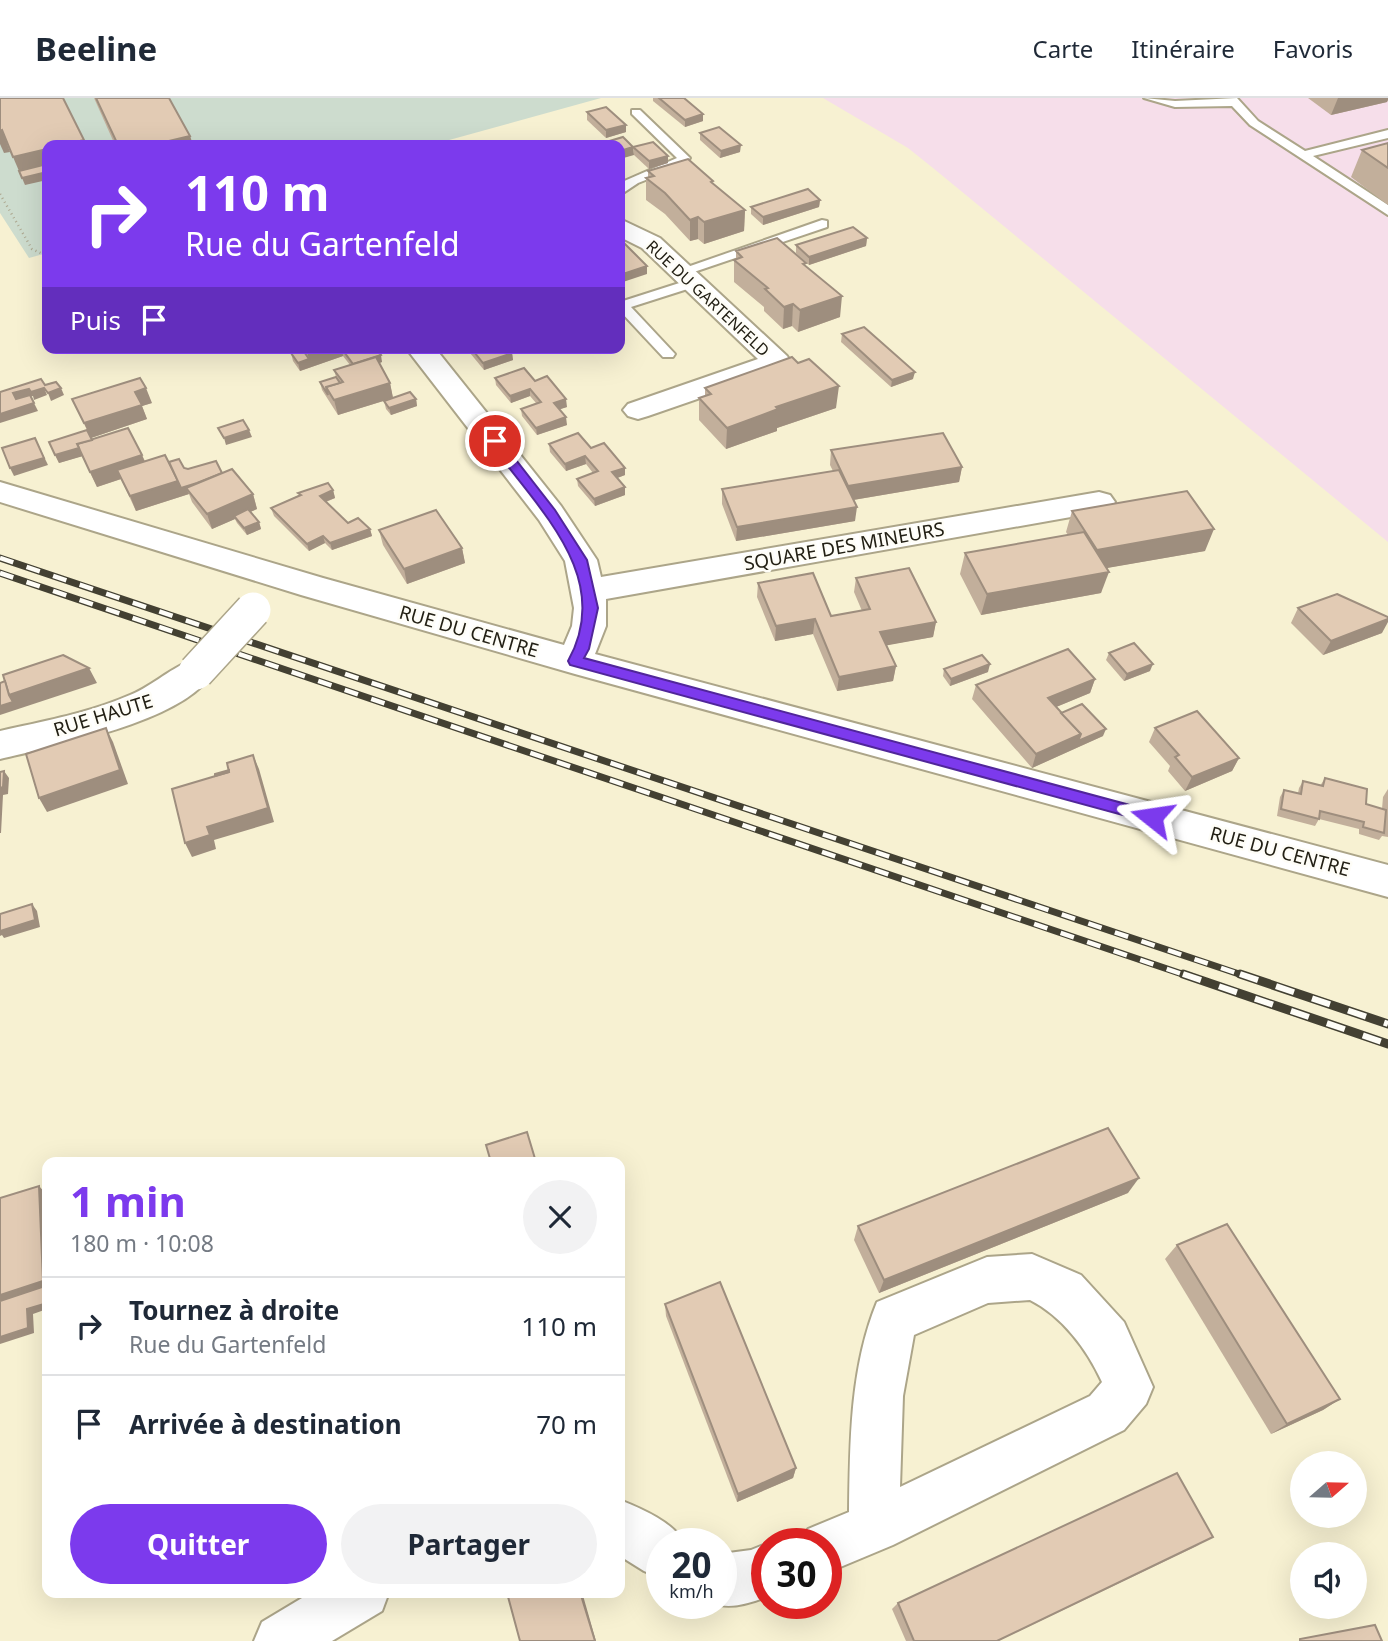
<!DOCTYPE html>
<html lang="fr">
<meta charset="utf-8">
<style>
body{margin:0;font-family:"Noto Sans",sans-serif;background:#f2f2f3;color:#1f2937;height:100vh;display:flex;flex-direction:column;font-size:26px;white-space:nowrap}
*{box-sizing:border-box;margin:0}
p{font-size:23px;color:#747a83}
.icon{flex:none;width:38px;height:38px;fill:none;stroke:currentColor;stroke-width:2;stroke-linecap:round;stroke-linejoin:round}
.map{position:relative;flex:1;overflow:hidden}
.side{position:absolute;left:42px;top:1059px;width:583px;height:441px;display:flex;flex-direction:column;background:#fff;border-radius:14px;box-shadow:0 7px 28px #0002}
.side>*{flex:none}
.guide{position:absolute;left:42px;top:42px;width:583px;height:214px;border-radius:14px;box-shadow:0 7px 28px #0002;background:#7c3aed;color:#fff;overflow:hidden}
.needle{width:46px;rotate:70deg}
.buttons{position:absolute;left:1290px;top:1353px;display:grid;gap:14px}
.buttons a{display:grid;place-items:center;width:77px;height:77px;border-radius:50%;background:#fff;box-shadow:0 7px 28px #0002;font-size:35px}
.speed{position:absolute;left:646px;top:1430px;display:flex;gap:14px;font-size:35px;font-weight:700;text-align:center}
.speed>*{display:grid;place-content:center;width:91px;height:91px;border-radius:50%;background:#fff;box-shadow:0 7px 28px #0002;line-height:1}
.speed small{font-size:18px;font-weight:400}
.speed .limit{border:10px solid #d22;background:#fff;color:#111}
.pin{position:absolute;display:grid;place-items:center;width:60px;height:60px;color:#fff;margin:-30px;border:4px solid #fff;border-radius:50%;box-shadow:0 2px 7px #0007}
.me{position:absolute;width:77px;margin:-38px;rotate:285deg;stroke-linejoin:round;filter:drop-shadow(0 0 5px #0008)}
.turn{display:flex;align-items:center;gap:24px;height:147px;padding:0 28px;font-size:32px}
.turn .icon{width:91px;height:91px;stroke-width:2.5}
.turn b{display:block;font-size:49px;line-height:60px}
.then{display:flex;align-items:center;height:66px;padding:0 28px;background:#0003;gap:14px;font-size:26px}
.round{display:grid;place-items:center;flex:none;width:74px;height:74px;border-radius:37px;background:#f2f2f3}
.overview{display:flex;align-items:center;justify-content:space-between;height:119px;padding:0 28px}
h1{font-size:42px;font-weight:700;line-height:52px;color:#7c3aed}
.button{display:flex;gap:14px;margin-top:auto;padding:14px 28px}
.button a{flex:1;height:80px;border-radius:42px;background:#7c3aed;color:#fff;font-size:28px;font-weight:700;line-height:80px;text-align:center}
.button a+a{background:#f2f2f3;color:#1f2937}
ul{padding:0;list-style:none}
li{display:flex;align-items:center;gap:21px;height:98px;padding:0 28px;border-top:2px solid #e0e1e3}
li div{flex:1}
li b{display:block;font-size:26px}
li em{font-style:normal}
header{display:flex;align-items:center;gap:42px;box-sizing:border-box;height:98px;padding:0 35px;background:#fff;border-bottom:2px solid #e0e1e3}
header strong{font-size:33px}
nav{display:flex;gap:38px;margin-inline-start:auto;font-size:24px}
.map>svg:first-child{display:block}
.industrial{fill:#f6deea}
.green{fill:#cddcce}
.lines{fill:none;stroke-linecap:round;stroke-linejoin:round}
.lane-casing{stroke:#aca589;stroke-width:4}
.street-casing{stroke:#aca589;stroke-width:4}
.path{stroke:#aea991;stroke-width:2.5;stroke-dasharray:1 3.5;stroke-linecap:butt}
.lane{fill:#fff;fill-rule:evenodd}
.street{fill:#fff;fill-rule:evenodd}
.rail-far1-casing{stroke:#434032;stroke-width:7}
.rail-casing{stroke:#434032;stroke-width:9}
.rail-far1{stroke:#fefdf7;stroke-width:4.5;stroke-dasharray:14;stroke-linecap:butt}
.rail{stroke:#fefdf7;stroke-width:6;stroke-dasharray:19;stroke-linecap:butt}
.street-bridge-casing{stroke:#aca589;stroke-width:38;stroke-linecap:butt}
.street-bridge{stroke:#fff;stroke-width:35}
.wall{fill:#c2af9b}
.shaded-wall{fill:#9e8e7e}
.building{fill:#e2cbb4;stroke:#9e8e7e;stroke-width:2}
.route{fill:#7c3aed;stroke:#51269a;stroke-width:2}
.labels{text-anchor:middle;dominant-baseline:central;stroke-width:5;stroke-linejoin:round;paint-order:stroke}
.far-street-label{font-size:16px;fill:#232015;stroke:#fefdf7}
.street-label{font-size:19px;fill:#232015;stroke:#fefdf7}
</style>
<header>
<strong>Beeline</strong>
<nav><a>Carte</a><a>Itinéraire</a><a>Favoris</a></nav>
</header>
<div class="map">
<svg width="1388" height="1543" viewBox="0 0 1388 1543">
<rect width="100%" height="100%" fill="#f7f1d2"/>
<!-- industrial -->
<polygon class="industrial" points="823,0 1388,0 1388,444 933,70 908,50"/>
<!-- green -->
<polygon class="green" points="3,0 601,0 431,47 47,47 47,155 29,160 0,115 0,1"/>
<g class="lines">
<defs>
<g id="lane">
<polygon points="1144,0 1175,3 1237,0 1258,23 1305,53 1388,32 1388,40 1313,58 1388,107 1388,117 1250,27 1232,8 1175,9"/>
<polygon points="632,12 640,12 690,60 681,68 638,85 620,97 622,84 677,60 632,16"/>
<polygon points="822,122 827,123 827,129 688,176 678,176 676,173"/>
<polygon points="695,180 702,184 700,187 631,209 675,256 673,259 663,259 620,213 620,204"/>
</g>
<g id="street">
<polygon points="620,121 660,140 787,258 791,264 787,270 648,318 638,321 628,318 623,312 628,306 758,261 642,150 620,139"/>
<polygon points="406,250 435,250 561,408 597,462 601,479 1099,394 1110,397 1115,404 1110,411 1099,414 606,501 606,528 595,556 1388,767 1388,799 575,576 301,497 0,404 0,384 323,480 564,547 572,528 574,510 565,463 539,422"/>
<path d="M196,561l12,4 5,9c-28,50 -159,74 -213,87v-28c44,-10 89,-18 130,-36 23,-9 42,-29 66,-36z"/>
<path d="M1032,1156l49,21 43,47 29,65 -7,17 -22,26 -231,115 -67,28v-29h-25l7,-15 41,-17c1,-71 1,-144 28,-210l110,-45zM1030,1202c32,16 57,49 72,82l-12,14 -190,91 3,-91 11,-61 74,-32z"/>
<path d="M620,1402c20,8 56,23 64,44h-22v35l-18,-8 -24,-15z"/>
<path d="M766,1446v53c-15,6 -37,13 -53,6h8v-49l30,-4z"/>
<polygon points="312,1494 389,1494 382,1513 332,1543 254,1543 262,1524"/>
</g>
</defs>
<!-- lane casing -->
<use href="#lane" class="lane-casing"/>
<!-- street casing -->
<use href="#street" class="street-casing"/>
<!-- path -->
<polyline class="path" points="0,96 32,151 47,158"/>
<!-- lane -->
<use href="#lane" class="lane"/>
<!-- street -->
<use href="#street" class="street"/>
<defs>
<g id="rail-far1">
<polyline points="0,460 1245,878"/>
<polyline points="0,475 1188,878"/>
</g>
<g id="rail">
<polyline points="1183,876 1388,946"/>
<polyline points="1240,876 1388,926"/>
</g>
</defs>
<!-- rail-far1 casing -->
<use href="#rail-far1" class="rail-far1-casing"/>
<!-- rail casing -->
<use href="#rail" class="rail-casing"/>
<!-- rail-far1 -->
<use href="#rail-far1" class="rail-far1"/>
<!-- rail -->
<use href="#rail" class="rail"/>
<defs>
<polyline id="street-bridge" points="196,574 253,512"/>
</defs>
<!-- street-bridge casing -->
<use href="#street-bridge" class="street-bridge-casing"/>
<!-- street-bridge -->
<use href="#street-bridge" class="street-bridge"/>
</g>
<!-- wall -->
<g class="wall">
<polygon points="94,0 169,0 190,38 193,47 115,47"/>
<polygon points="653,0 684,0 703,23 685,29 653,3"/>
<polygon points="1308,0 1388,0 1387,4 1331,17"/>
<polygon points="587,14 626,27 626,34 606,40 587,22"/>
<polygon points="700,35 740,54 720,60 700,42"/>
<polygon points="1388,45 1388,107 1351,79 1362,52"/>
<polygon points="633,49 668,58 668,65 649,71 634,57"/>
<polygon points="648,73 713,86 745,112 744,133 704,146 698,141 690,143 665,116 646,102 646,80 648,80"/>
<polygon points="820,102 819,109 763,127 751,116 751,109"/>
<polygon points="867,140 866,148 809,167 796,155 796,147"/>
<polygon points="736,153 806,168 840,219 798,234 792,228 783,231 764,213 764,209 734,184 734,162 736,161"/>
<polygon points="842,236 913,281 891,289 841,244"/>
<polygon points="298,250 376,250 382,264 379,265 390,285 393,300 338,317 322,292 320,284 336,279 334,272 350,267 343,258 300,273 293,263 291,255 299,252"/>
<polygon points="469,250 512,255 513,262 484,272 470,255"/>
<polygon points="495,280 535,283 567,309 559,311 567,327 537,337 522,318 521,311 536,305 530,298 511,305 496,287"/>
<polygon points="705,290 836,310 777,330 777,333 726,351 699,322 699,300 705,298"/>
<polygon points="72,301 152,305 142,308 147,321 91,340 92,342 142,357 145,363 169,364 188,371 222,375 253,396 257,411 250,414 259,424 261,431 247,437 237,425 235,421 212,431 192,404 189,396 136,413 121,381 97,389 82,358 59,365 49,344 87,332"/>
<polygon points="416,301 417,308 391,317 386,311 384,303"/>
<polygon points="549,346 591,350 625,370 625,377 617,380 625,389 625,397 595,408 578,388 577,381 593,375 586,366 566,373 550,354"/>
<polygon points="831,352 962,369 959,384 853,402 855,423 736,443 722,406 722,391 833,373 830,367"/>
<polygon points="333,392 335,400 326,404 348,425 370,431 372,438 332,452 325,445 309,453 274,418 271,410 299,397 298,395"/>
<polygon points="1072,413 1205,453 1106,470 1101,495 981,517 960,476 965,455 1068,437 1066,434"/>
<polygon points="379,432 462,450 465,465 407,486 383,447"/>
<polygon points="856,480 936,524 933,539 886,547 896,568 893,583 837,593 813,536 775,543 757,499 758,485 831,518 862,513 854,494"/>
<polygon points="1298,510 1382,535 1323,557 1291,525"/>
<polygon points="1109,555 1150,573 1124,583 1106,562"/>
<polygon points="944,571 988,574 950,588 943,578"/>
<polygon points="1095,581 1090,595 1056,609 1061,615 1103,638 1032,670 972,601 976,587"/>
<polygon points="1155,630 1239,660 1232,673 1185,693 1168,673 1170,668 1149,644"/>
<polygon points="1325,680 1366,706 1382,711 1383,699 1388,691 1388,739 1382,738 1379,742 1359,736 1359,731 1319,721 1315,728 1277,718 1280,699 1284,692 1298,695 1299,690 1303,683 1320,688"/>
<polygon points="1128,1095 879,1195 854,1142 858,1128"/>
<polygon points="1177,1147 1340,1301 1323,1312 1271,1336 1165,1161"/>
<polygon points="665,1206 796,1370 793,1380 737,1404 666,1218"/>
<polygon points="1199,1447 998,1543 906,1543 892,1511 898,1505"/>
</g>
<!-- shaded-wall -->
<g class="shaded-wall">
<polygon points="1338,0 1388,0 1388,2 1387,4 1331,17"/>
<polygon points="703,16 703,23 685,29 685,22"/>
<polygon points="626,27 626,34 606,40 606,32"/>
<polygon points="2,32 10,54 4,55 0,46 0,33"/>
<polygon points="190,38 193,47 152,47"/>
<polygon points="84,42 86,47 63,47"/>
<polygon points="741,47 740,54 720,60 721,53"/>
<polygon points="633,49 634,57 620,61 620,53"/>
<polygon points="47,51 47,74 22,80 13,59"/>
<polygon points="668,58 668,65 649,71 649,63"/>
<polygon points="47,74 47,82 25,87 22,80"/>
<polygon points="820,102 819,109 763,127 763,119"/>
<polygon points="745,112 744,133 704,146 704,124"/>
<polygon points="698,119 698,141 690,143 690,122"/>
<polygon points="867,140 866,148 809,167 809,159"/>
<polygon points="647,168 647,176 620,185 620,177"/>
<polygon points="842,198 840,219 798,234 800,212"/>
<polygon points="793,206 792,228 783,231 784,209"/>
<polygon points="251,250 266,250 253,255"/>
<polygon points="318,250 359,250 342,251 343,258 300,273 298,265 309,261 307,254"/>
<polygon points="512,255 513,262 484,272 483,265"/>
<polygon points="381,257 382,264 355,274 353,266"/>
<polygon points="915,274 913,281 891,289 892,282"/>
<polygon points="390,285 393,300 338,317 334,302"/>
<polygon points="839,288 836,310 777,330 777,333 726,351 727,330 776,309"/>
<polygon points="44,290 47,297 34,302 33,298 17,303 13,295 29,291"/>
<polygon points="61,290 64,297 51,303 48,295"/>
<polygon points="146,290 152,305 142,308 147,321 91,340 84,325 135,294"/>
<polygon points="530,291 530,298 511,305 510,298"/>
<polygon points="416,301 417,308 391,317 389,310"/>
<polygon points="566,301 567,309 555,313 554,305"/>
<polygon points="34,305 38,313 0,325 0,316"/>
<polygon points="566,319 567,327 537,337 536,330"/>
<polygon points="249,332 252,339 226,347 224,340"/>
<polygon points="35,340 48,367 14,378 10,370"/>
<polygon points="94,346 97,354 59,365 55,357"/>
<polygon points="142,357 148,372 97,389 90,374"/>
<polygon points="585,358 586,366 566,373 565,366"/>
<polygon points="962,369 959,384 847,403 848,388"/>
<polygon points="625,370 625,377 612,382 612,374"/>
<polygon points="223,377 186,390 189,396 136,413 130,398 178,383"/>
<polygon points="625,389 625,397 595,408 594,401"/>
<polygon points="333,392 335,400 322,405 320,398"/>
<polygon points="253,396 257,411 236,420 234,418 235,421 212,431 207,416"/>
<polygon points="857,409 855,423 736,443 737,429"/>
<polygon points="259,424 261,431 247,437 244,430"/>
<polygon points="370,431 372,438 332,452 330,445"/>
<polygon points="1214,431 1205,453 1090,473 1097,452"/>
<polygon points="323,438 325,445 309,453 307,446"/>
<polygon points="462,450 465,465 407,486 404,471"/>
<polygon points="1109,474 1101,495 981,517 987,496"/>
<polygon points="815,521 813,536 775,543 776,528"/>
<polygon points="1388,521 1388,524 1382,535 1323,557 1331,543"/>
<polygon points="936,524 933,539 878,549 880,534"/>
<polygon points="990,566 988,574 950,588 951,581"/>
<polygon points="1153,566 1150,573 1124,583 1127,576"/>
<polygon points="896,568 893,583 837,593 839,579"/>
<polygon points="89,570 97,585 0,617 0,608 9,597"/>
<polygon points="1095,581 1090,595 1044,614 1048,600"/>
<polygon points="106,630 113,644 128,686 47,714 39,700"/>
<polygon points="1106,631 1103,638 1032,670 1036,656 1081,636"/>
<polygon points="253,657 259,671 274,724 214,742 216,751 192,759 185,745 207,729"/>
<polygon points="1239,660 1232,673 1185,693 1192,679"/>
<polygon points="4,673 9,680 8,696 3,697 1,735 0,735 0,690"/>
<polygon points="32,806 37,813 40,829 4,840 2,837 0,838 0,832"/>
<polygon points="1139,1080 1128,1095 879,1195 884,1182"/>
<polygon points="39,1088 47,1097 47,1211 33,1216 34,1235 0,1246 0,1239 27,1211 0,1209 0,1197"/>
<polygon points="1340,1301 1323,1312 1271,1336 1287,1326"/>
<polygon points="796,1370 793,1380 737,1404 738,1396"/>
<polygon points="580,1494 582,1494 596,1543 595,1543"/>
</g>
<!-- building -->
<g class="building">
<polygon points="0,0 63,0 84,42 63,47 47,47 47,51 13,59 2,32 0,33"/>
<polygon points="96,0 169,0 190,38 152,47 118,47"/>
<polygon points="659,0 684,0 703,16 685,22"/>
<polygon points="606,9 626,27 606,32 587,14"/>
<polygon points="719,29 741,47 721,53 700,35"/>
<polygon points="623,39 633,49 620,53 620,47 596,47"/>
<polygon points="653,44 668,58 649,63 633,49"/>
<polygon points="1388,45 1388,70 1362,52"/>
<polygon points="688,61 713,83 711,84 745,112 704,124 698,119 690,122 665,95 646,80 654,78 648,73"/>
<polygon points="47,66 47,74 22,80 19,73"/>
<polygon points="808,91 820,102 763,119 751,109"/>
<polygon points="853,129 867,140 809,159 796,147"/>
<polygon points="777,140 806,165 803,166 842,198 800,212 793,206 784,209 765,191 768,190 734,162 742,159 736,153"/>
<polygon points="625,146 647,168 620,177 620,148"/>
<polygon points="864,229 915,274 892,282 842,236"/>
<polygon points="304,250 318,250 307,254"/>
<polygon points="344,250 376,250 381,257 353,266 342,251"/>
<polygon points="471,250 508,250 512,255 483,265"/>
<polygon points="302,251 309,261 298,265 291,255"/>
<polygon points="376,259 390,285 334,302 326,289 343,284 334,272"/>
<polygon points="792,259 798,265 809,261 839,288 776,309 778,311 727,330 699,300 711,296 705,290"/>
<polygon points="524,270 535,283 547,278 566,301 554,305 566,319 536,330 521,311 541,304 530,291 510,298 495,280"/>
<polygon points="336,279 340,285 326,289 328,297 320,284"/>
<polygon points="140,280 146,290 135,294 142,307 84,325 72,301"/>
<polygon points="41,281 45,287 56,284 61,290 48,295 44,290 31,294 29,291 13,295 16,301 30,297 34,305 0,316 0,294"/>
<polygon points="410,294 416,301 389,310 384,303"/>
<polygon points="243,322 249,332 224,340 218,330"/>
<polygon points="128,330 142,357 90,374 77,346"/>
<polygon points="87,332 92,342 77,346 79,350 55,357 49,344"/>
<polygon points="578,335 591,350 604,345 625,370 612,374 625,389 594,401 577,381 598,373 585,358 565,366 549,346"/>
<polygon points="943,335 962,369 848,388 831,352"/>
<polygon points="35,340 44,360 10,370 2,350"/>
<polygon points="165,357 178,383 130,398 117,372"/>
<polygon points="179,361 184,370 188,371 216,363 222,375 197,385 181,390 169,364"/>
<polygon points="232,371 253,396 207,416 186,390"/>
<polygon points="839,372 857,409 737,429 722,391"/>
<polygon points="328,385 333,392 320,398 348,425 358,420 370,431 330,445 323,438 307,446 271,410 301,397 298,395"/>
<polygon points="1187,393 1214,431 1097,452 1072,413"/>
<polygon points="248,411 259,424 244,430 234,418"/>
<polygon points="436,412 462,450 404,471 379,432"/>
<polygon points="1084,434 1109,474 987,496 965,455"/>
<polygon points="909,470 936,524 880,534 896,568 839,579 815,521 776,528 758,485 813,475 831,518 870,511 856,480"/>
<polygon points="1337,496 1388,519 1388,521 1331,543 1298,510"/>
<polygon points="1134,545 1153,566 1127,576 1109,555"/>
<polygon points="1068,551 1095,581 1048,600 1081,636 1036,656 976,587"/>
<polygon points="63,557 89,570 9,597 3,577"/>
<polygon points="982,557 990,566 951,581 944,571"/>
<polygon points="5,583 9,597 13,604 0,608 0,585"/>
<polygon points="1082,606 1106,631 1078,643 1081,636 1061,615"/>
<polygon points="1197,613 1239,660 1192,679 1175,659 1179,657 1155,630"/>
<polygon points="106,630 120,672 39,700 26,656"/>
<polygon points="253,657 268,710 207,729 210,737 185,745 172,691 229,674 227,665"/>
<polygon points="229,672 229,674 215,678 215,676"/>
<polygon points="4,673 3,689 0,690 0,674"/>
<polygon points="1325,680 1367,691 1366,706 1386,712 1384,735 1363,729 1364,724 1320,713 1319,721 1281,711 1284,692 1301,696 1303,683 1323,688"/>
<polygon points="32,806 35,822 0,833 0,816"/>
<polygon points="1108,1030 1139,1080 884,1182 858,1128"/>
<polygon points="527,1034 536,1064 491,1064 486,1047"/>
<polygon points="39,1088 43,1183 0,1197 0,1100"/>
<polygon points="1227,1126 1340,1301 1287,1326 1177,1147"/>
<polygon points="720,1184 796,1370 738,1396 665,1206"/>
<polygon points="45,1188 44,1206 27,1211 28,1230 0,1239 0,1203"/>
<polygon points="1177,1375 1213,1439 997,1543 914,1543 898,1505"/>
<polygon points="580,1494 595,1543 520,1543 507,1495"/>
<polygon points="1375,1527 1382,1543 1300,1543 1300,1541"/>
</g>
<!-- route -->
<path class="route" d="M495,339l4,1 56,72 32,50 11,48 -9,41 -5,9 568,153 8,6 -2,4 -6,2 -582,-158 -2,-4c48,-86 -34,-155 -79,-220z"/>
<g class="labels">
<!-- far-street labels -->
<g class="far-street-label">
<text transform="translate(708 200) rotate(43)">RUE DU GARTENFELD</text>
</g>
<!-- street labels -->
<g class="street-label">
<text transform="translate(844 448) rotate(-10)">SQUARE DES MINEURS</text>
<text transform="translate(469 533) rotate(16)">RUE DU CENTRE</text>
<text transform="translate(103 617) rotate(-17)">RUE HAUTE</text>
<text transform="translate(1280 753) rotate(15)">RUE DU CENTRE</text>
</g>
</g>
</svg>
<div class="buttons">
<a><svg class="needle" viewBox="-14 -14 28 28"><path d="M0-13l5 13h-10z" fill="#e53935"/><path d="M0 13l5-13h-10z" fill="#747a83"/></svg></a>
<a><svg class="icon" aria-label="sound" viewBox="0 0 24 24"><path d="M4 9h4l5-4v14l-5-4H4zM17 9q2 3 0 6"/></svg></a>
</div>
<div class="speed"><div>20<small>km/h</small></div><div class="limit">30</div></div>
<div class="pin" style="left:495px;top:343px;background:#d93025"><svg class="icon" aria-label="arrive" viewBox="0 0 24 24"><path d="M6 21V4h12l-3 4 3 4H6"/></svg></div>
<svg class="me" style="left:1152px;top:719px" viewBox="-20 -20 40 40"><path d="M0-17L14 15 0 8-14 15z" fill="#7c3aed" stroke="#fff" stroke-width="4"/></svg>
<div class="guide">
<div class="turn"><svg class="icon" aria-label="right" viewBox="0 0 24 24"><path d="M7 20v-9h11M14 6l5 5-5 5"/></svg><div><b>110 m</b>Rue du Gartenfeld</div></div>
<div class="then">Puis<svg class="icon" aria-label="arrive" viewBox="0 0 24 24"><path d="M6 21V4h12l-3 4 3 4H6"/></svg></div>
</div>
<section class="side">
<div class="overview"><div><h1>1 min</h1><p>180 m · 10:08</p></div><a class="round"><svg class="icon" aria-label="close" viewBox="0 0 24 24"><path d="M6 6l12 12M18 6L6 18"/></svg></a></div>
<ul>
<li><svg class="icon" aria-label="right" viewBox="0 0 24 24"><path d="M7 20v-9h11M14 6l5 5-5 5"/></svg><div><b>Tournez à droite</b><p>Rue du Gartenfeld</p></div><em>110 m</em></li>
<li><svg class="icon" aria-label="arrive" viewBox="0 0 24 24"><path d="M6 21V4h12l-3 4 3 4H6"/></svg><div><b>Arrivée à destination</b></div><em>70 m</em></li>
</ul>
<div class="button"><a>Quitter</a><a>Partager</a></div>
</section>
</div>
